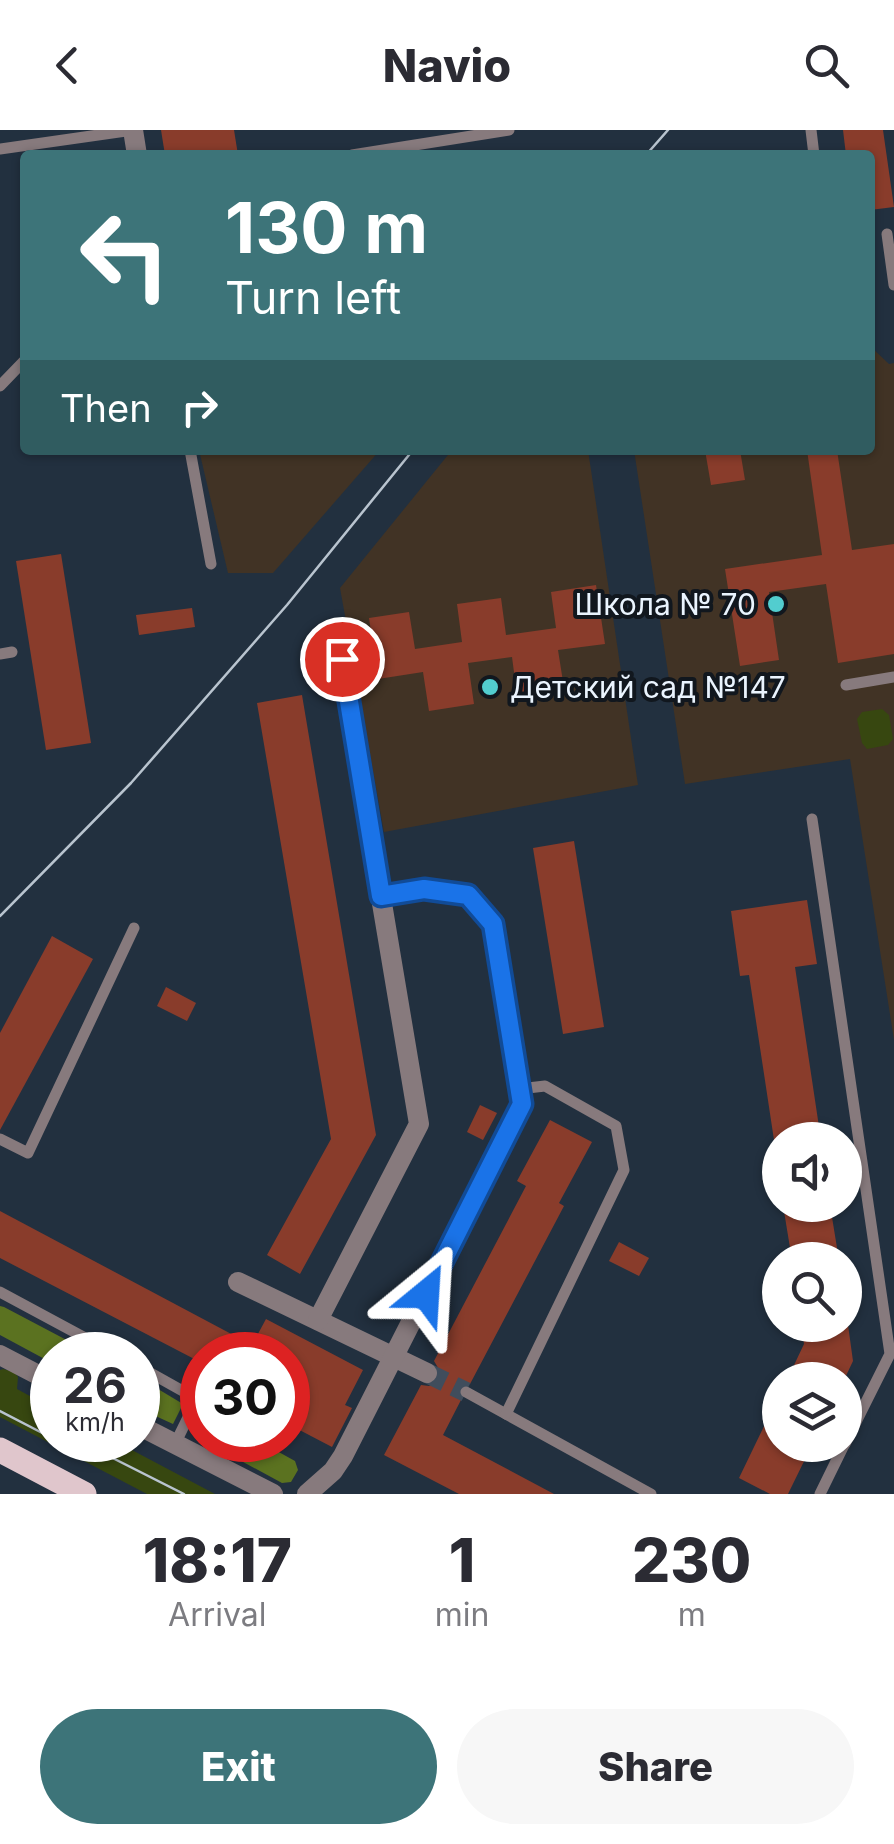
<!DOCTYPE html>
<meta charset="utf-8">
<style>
body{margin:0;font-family:Inter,sans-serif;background:#f7f7f7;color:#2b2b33;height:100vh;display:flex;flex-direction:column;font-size:38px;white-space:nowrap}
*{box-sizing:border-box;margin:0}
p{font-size:32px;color:#7c7c81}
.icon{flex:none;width:55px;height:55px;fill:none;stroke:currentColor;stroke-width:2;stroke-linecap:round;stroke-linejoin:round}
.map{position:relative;height:1364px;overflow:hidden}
.side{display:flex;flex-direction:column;background:#fff;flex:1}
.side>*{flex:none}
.banner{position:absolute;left:20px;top:20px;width:855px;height:305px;border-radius:10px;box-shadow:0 2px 8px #0004;background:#3d7479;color:#fff;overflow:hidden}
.fabs{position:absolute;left:762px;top:992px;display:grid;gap:20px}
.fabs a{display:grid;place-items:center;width:100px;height:100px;border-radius:50%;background:#fff;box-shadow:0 2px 8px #0004;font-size:50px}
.speed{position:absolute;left:30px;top:1202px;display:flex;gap:20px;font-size:50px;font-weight:700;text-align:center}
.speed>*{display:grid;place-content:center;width:130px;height:130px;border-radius:50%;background:#fff;box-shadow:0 2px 8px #0004;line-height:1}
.speed small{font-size:25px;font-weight:400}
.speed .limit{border:15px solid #d22;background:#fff;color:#111}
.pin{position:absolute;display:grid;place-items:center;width:85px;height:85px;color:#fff;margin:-42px;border:5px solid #fff;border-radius:50%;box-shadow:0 2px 10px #0007}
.me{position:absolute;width:110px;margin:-55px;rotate:27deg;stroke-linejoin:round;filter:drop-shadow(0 0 8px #0008)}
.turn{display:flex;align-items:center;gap:35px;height:210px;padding:0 40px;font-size:45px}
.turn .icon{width:130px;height:130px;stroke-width:2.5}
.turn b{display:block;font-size:70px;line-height:85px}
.then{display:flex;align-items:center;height:95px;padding:0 40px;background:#0003;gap:20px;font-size:38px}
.eta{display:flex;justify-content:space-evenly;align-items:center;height:170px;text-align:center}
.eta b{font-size:60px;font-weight:800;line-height:70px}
.primary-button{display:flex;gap:20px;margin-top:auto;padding:20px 40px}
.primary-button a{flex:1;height:115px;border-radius:60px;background:#3d7479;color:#fff;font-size:40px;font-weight:800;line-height:115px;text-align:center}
.primary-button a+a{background:#f7f7f7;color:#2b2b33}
header{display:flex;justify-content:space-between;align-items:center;height:130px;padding:0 40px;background:#fff;font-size:45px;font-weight:800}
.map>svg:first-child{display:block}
.education{fill:#413325}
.green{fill:#374710}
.forest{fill:#5b7220}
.building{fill:#893c2b}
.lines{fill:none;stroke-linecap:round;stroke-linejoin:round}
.minor-tunnel{stroke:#404d5c;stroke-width:20;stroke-dasharray:20 10;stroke-linecap:butt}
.service{stroke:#877a7d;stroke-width:11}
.minor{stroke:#877a7d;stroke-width:20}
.primary{stroke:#e0c6cc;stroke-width:25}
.tram{stroke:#b9c4cf;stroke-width:2.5}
.route-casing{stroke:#114b97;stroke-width:25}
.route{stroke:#1a73e8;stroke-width:18}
.poi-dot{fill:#52cdcf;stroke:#11171e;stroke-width:4}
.labels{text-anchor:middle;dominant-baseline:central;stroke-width:8;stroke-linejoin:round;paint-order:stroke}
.poi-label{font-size:30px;fill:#eaf4fe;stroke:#11171e;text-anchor:end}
</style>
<header><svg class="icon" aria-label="back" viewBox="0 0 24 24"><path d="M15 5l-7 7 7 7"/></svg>Navio<svg class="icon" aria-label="search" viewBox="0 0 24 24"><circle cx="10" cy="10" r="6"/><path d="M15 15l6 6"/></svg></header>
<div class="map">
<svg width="894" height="1364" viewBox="0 0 894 1364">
<rect width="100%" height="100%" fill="#22303f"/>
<!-- education -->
<g class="education">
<polygon points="870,216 889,234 894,233 894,910 850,629 685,654 634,320 870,320"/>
<polygon points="199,320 380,320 273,443 228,443"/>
<polygon points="452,320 588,320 638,655 384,702 340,458"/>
</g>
<!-- green -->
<g class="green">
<polygon points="882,579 889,585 893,609 888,615 867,619 862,613 857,589 862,582"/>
<polygon points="3,1239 14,1242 18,1247 17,1259 52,1278 52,1310 113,1310 215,1364 147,1364 0,1287 0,1240"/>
</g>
<!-- forest -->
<g class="forest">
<polygon points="0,1176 4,1177 95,1225 52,1225 52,1233 0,1205"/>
<polygon points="138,1247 183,1274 173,1294 138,1278"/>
<polygon points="202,1283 202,1310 257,1310 295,1331 298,1340 291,1352 282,1353 197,1307 193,1297"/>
</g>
<!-- building -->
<g class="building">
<polygon points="161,0 234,0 238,25 165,25"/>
<polygon points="843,0 883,0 894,77 870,80 870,25 846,25"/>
<polygon points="705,320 740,320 745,350 711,355"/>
<polygon points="807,320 837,320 852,420 894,414 894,524 838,533 826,454 769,462 779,530 740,536 725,439 822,425"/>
<polygon points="61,424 91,613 46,620 16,431"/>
<polygon points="596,455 605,514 558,520 564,558 517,565 512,527 468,533 474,574 429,581 423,542 378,549 369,488 409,482 415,519 462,512 457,474 501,468 506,505 556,498 551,462"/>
<polygon points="192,478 195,497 139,505 136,485"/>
<polygon points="302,565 376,1005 300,1144 267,1125 331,1009 257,573"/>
<polygon points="574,711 604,897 563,904 533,718"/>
<polygon points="807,770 817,834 795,837 821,1010 774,1010 749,845 740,846 731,781"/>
<polygon points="52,806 93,829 0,1000 0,903"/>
<polygon points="166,857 196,873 187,891 157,876"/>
<polygon points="480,975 497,983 483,1010 467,1002"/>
<polygon points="550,990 592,1012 559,1073 564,1076 470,1254 462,1254 457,1258 461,1270 443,1305 554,1364 459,1364 384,1325 421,1255 429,1256 439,1250 440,1241 434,1231 526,1056 517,1051"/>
<polygon points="783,1075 830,1075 839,1130 792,1130"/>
<polygon points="0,1081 252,1215 266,1189 363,1240 345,1275 352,1278 332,1317 288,1294 288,1225 202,1225 202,1233 0,1128"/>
<polygon points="619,1112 649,1128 639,1146 609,1131"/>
<polygon points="801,1195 848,1195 853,1231 844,1250 787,1250 804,1214"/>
<polygon points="780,1263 780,1315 812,1315 788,1364 770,1364 739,1348"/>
</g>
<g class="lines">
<!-- minor-tunnel -->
<polyline class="minor-tunnel" points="427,1243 466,1262"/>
<!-- service -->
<g class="service">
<polyline points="811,0 814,25"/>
<polyline points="0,19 133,0"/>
<polyline points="352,25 509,0"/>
<polyline points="887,104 894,155"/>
<polyline points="0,256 25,230"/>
<polyline points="190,320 211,434"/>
<polyline points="0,524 12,522"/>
<polyline points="846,555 894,547"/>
<polyline points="812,689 890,1224 845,1314"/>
<polyline points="0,1009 28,1023 134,798"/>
<polyline points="0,1162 117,1225"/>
<polyline points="138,1236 197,1269 175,1314"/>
<polyline points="466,1262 651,1364"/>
<polyline points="506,1284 624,1040 616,996 545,956 519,959"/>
<polyline points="820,1364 844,1315"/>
</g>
<!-- minor -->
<g class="minor">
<polyline points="133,0 137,25"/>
<polyline points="238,1152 427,1243"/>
<polyline points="318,1190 419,994 341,529"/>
<polyline points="0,1225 52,1252"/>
<polyline points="138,1295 273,1364"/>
<polyline points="307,1364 333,1341 343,1326 522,974 493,794 468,765 424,759 381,766"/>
</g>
<!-- primary -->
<polyline class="primary" points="0,1320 84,1364"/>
<!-- tram -->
<g class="tram">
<polyline points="646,25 668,0"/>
<polyline points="0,786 131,653 287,475 413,320"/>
<polyline points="0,1281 52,1308"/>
<polyline points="77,1310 184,1364"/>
</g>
</g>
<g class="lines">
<defs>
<polyline id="route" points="342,529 381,766 424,759 468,765 493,794 522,974 426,1164"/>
</defs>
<!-- route casing -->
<use href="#route" class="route-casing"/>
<!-- route -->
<use href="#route" class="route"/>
</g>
<!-- markers -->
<g class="poi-dot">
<circle cx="776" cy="474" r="10"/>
<circle cx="490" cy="557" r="10"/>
</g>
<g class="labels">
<!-- poi labels -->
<g class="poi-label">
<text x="756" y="474">Школа № 70</text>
<text x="510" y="557" text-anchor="start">Детский сад №147</text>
</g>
</g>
</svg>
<div class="fabs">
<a><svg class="icon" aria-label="sound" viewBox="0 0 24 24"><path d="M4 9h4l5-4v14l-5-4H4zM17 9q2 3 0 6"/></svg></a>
<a><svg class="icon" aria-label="search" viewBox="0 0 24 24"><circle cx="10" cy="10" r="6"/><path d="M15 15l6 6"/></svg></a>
<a><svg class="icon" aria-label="layers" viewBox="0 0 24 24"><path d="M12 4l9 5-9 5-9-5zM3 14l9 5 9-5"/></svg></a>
</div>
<div class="speed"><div>26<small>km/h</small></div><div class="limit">30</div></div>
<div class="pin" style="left:342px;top:529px;background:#d93025"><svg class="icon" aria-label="arrive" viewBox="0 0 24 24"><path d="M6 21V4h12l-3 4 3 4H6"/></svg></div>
<svg class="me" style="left:426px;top:1164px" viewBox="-20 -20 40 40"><path d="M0-17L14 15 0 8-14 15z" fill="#1a73e8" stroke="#fff" stroke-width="4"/></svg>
<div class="banner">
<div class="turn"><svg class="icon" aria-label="left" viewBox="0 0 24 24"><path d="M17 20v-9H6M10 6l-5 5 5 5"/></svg><div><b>130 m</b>Turn left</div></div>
<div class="then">Then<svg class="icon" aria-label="right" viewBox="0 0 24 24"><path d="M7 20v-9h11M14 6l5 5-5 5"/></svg></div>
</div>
</div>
<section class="side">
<div class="eta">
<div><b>18:17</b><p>Arrival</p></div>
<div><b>1</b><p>min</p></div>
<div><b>230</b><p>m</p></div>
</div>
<div class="primary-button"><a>Exit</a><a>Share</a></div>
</section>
